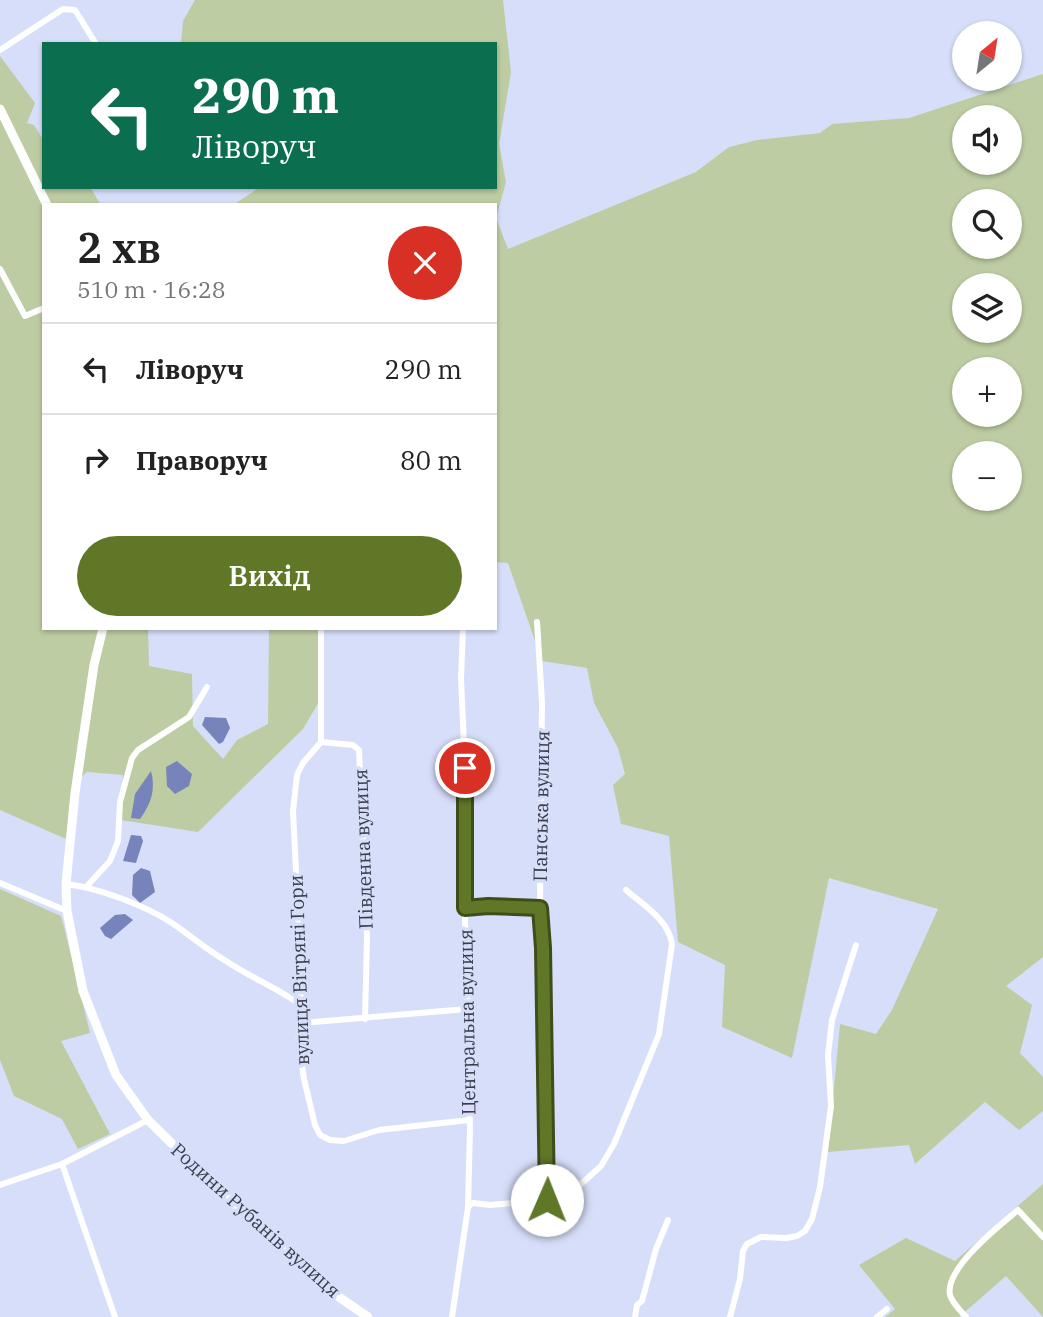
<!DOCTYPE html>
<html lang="uk">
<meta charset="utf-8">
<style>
body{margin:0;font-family:"IBM Plex Serif",serif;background:#f6f6f6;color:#222;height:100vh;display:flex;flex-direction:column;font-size:26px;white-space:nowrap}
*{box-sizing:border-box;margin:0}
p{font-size:23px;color:#767676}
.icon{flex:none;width:38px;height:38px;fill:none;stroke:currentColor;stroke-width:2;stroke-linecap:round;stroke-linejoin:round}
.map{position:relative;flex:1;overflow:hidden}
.side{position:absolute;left:42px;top:203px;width:455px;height:427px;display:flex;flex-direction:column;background:#fff;border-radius:0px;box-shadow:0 2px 5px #0004}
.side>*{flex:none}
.banner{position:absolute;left:42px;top:42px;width:455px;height:147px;border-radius:0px;box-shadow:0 2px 5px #0004;background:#0b6e4f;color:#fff;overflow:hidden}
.needle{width:46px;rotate:30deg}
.fabs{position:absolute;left:952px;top:21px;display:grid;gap:14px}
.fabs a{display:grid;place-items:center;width:70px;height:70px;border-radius:50%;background:#fff;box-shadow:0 2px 5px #0004;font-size:35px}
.pin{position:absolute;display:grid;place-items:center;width:60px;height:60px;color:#fff;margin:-30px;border:4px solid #fff;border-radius:50%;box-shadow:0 2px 7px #0007}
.me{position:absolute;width:77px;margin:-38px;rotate:1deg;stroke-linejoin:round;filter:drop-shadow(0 0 5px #0008)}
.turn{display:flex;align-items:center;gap:24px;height:147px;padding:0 35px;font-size:32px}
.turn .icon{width:91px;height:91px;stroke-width:2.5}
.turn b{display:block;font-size:49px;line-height:60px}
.round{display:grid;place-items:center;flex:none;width:74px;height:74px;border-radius:37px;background:#f6f6f6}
.headline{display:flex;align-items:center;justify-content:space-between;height:119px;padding:0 35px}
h1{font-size:42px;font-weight:600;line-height:52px}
.action{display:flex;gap:14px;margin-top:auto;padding:14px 35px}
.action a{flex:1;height:80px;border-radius:42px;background:#617728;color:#fff;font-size:28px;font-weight:600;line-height:80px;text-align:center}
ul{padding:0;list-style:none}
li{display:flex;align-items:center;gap:21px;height:91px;padding:0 35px;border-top:2px solid #e0e0e0}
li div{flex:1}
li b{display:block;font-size:26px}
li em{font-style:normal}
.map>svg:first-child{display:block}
.green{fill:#bdcca2;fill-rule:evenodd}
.water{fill:#7684bb}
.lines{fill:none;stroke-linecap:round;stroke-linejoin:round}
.street{stroke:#fff;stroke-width:6}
.secondary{stroke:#fff;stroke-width:9}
.route-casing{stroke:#3f4d1a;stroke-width:18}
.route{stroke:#617728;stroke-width:12}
.labels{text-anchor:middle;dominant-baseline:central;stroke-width:7;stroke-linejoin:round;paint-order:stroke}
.street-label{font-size:19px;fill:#393c4a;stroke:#d7def9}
</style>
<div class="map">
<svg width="1043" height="1317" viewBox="0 0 1043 1317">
<rect width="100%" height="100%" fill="#d7def9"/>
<!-- green -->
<g class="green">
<path d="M195,0h308l8,72 -12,72 7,38 -10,36 12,31 188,-77 33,-25 28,-7 63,-7 12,-9 77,-6 134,-44v883l-37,29 26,19 -12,48 23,24v34l-24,19 -34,-28 -70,62 -6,-19 -81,7 12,-128 36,10 16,-24 46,-101 -109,-31 -37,180 -70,-31 3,-62 -47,-23 -9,-106 -48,-12 -8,-39 12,-11 -7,-26 -24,-45 -7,-35 -45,-7 -34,-98 -13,-1v-357h-262l27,-18h235v-143h-314l2,-23zM964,117h46v46h-46zM964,201h46v46h-46zM964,285h46v46h-46zM964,369h46v46h-46zM964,453h46v46h-46z"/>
<polygon points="0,56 35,103 27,123 34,125 44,141 44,187 90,187 101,205 44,205 44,628 148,628 149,666 192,674 193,726 223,759 237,740 268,724 269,628 318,628 320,700 303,729 198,832 121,820 123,775 87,772 77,781 66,839 0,810"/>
<polygon points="0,889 61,916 63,923 90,1033 61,1041 110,1134 78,1149 62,1119 14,1096 0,1060"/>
<polygon points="1043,1184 1043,1317 1006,1276 959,1317 885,1317 895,1309 859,1265 906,1238 955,1261"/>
</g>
<!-- water -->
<g class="water">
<polygon points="205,717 226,718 230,728 223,742 219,744 202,725"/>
<polygon points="177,761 192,774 189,786 175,794 167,786 166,767"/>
<path d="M151,771c5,18 0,33 -11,48l-9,-1 4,-24z"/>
<polygon points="131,835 141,836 143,841 136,863 123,861"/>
<polygon points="141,868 150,871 155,892 140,903 132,895 133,875"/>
<polygon points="125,914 133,920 111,939 105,936 100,928 115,915"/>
</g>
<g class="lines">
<!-- street -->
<g class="street">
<polyline points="0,50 63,9 75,10 96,44"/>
<polyline points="0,269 25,316 44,308"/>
<polyline points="537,622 542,702 540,908 543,948 547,1200"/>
<polyline points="463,628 461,679 465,768 463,834 470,1129 468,1207"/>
<polyline points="321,742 303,763 297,775 293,811 301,969 302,1023 298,1037 304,1079 315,1125 320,1135 330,1140 344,1141 379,1130 469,1120"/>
<polyline points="321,742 353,745 359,750 367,937 365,1019"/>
<polyline points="321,742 321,628"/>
<polyline points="0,883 67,911"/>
<path d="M66,884c33,4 78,21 106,39 19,13 35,27 54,38 24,16 51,27 75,44"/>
<polyline points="87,886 110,861 118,841 120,802 132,758 138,750 189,717 207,687"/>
<polyline points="465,908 488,906 540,908"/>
<polyline points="302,1023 467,1009"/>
<polyline points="62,1164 115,1317"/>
<polyline points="0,1185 62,1164 148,1120"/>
<path d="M452,1317l16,-110 5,-4 17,2 57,-5 25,-8 29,-26 13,-22 45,-110 13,-90c-3,-24 -29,-39 -46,-54"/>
<polyline points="635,1317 637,1305 642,1301 656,1249 668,1220"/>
<polyline points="730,1317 740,1279 743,1251 747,1244 761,1237 786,1238 797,1236 805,1231 812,1219 820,1187 831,1106 828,1055 832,1020 856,945"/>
<polyline points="877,1317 887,1309"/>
<path d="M966,1317c-5,-6 -14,-14 -16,-22 -6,-26 50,-70 68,-85l25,27"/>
</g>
<!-- secondary -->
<g class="secondary">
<polyline points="0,109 47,205"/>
<polyline points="103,628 94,665 75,793 66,884 67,911 83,991 116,1075 148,1120 224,1195 336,1295 368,1317"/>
</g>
</g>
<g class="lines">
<defs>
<polyline id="route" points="465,768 465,908 488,906 540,908 543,948 547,1200"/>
</defs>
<!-- route casing -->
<use href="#route" class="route-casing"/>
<!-- route -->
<use href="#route" class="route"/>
</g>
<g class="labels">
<!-- street labels -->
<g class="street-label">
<text transform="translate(541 806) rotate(-89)">Панська вулиця</text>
<text transform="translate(363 849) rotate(-92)">Південна вулиця</text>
<text transform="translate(299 970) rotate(-92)">вулиця Вітряні Гори</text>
<text transform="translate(467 1022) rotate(-91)">Центральна вулиця</text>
<text transform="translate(256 1220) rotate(42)">Родини Рубанів вулиця</text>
</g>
</g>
</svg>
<div class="fabs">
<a><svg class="needle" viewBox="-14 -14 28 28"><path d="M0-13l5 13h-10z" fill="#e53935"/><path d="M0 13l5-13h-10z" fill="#767676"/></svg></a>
<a><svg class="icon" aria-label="sound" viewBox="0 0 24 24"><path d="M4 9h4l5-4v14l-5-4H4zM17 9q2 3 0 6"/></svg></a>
<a><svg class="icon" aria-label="search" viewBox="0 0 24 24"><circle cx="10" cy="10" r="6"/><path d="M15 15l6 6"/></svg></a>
<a><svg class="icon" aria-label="layers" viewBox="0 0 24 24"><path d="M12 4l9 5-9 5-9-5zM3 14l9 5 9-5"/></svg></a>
<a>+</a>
<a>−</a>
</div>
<div class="pin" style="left:465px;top:768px;background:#d93025"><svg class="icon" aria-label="arrive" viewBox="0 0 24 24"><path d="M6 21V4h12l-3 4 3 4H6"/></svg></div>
<svg class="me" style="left:547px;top:1200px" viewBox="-20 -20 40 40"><circle r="19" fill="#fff"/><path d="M0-13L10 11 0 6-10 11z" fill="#617728"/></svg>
<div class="banner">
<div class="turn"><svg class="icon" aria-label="left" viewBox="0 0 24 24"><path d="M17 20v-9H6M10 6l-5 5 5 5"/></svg><div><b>290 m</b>Ліворуч</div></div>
</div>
<section class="side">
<div class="headline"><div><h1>2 хв</h1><p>510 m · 16:28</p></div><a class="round" style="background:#d93025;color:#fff"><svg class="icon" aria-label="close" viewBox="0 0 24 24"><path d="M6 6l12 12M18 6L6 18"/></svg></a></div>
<ul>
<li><svg class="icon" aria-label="left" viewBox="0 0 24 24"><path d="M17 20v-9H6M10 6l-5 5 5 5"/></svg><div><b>Ліворуч</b></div><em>290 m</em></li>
<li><svg class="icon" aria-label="right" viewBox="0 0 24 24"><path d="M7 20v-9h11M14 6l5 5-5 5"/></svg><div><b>Праворуч</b></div><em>80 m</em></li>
</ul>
<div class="action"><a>Вихід</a></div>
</section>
</div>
